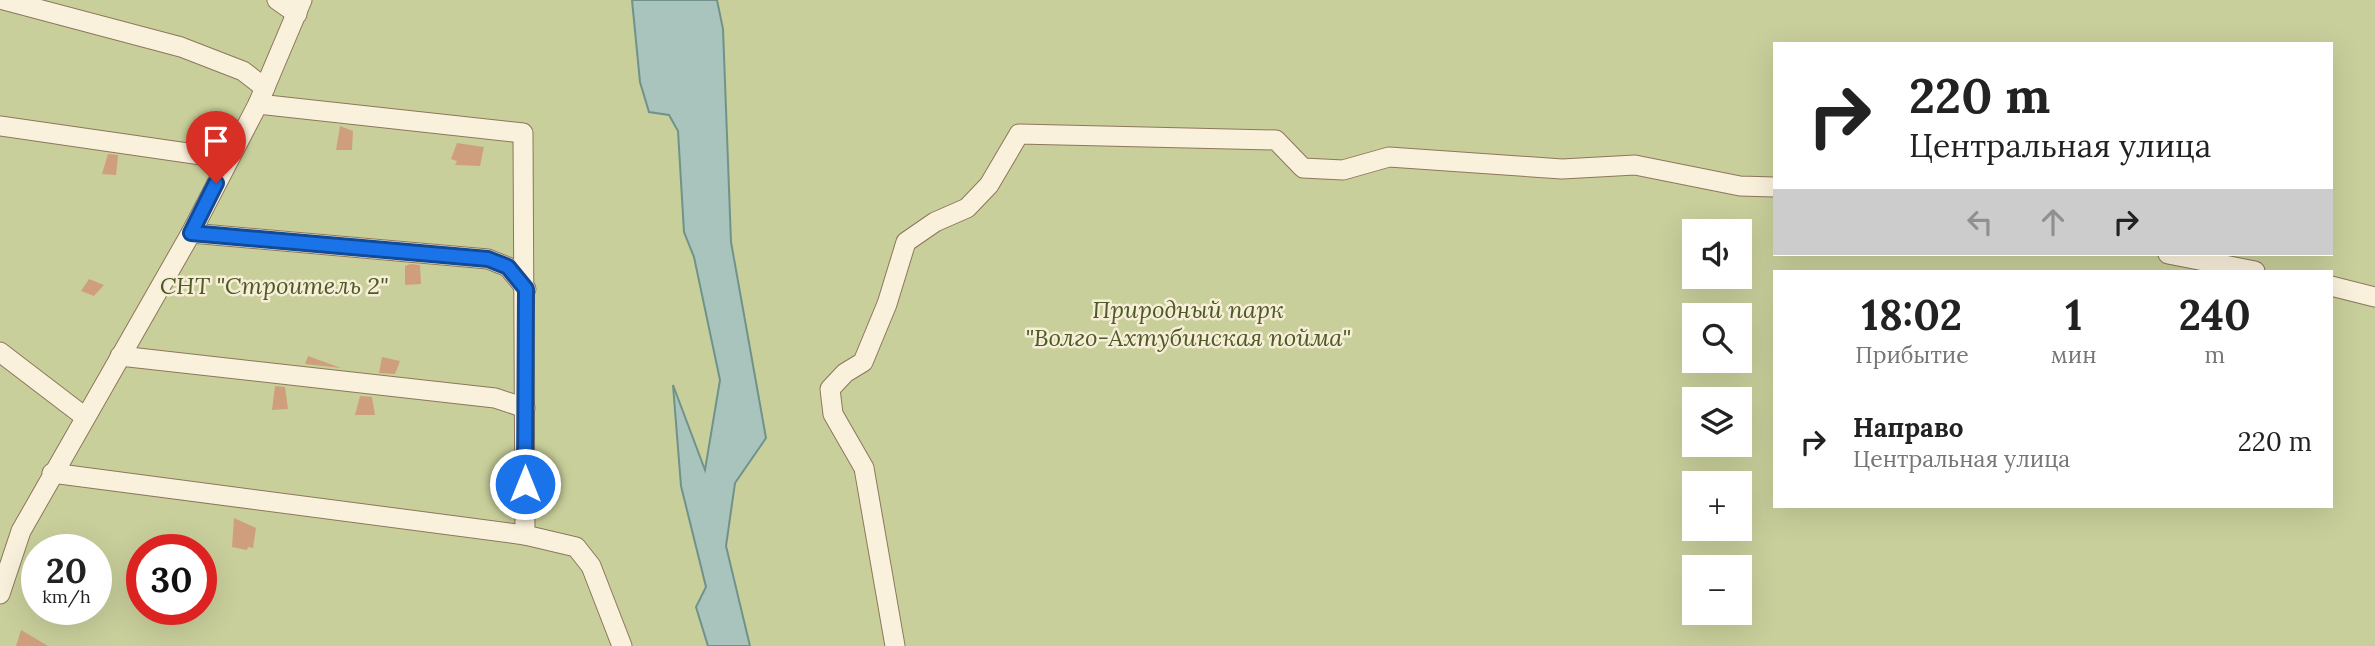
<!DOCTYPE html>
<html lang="ru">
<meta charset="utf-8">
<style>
body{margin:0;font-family:Lora,serif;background:#f2f2f2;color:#222;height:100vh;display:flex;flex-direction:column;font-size:26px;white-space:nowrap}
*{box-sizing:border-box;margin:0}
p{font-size:23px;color:#767676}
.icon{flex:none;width:38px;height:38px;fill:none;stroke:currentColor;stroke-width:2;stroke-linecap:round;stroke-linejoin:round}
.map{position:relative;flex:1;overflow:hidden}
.drawer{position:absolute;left:1773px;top:270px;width:560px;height:238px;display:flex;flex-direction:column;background:#fff;border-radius:0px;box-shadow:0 7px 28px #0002}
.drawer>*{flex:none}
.guide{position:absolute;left:1773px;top:42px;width:560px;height:214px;border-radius:0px;box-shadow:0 7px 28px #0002;background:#fff;color:#222;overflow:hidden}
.fabs{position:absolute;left:1682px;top:219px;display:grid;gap:14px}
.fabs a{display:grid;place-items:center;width:70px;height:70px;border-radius:0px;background:#fff;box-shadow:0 7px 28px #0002;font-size:35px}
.speed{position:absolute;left:21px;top:534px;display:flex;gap:14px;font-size:35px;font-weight:700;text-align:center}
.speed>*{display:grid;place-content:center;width:91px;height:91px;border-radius:50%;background:#fff;box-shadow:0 7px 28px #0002;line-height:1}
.speed small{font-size:18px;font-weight:400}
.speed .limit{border:10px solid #d22;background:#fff;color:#111}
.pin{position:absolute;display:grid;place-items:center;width:60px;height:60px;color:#fff;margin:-72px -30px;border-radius:50% 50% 50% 0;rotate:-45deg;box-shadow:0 0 7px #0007}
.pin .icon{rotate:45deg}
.me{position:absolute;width:77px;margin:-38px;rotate:0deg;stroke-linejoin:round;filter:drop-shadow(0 0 5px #0008)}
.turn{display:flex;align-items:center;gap:24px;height:147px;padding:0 21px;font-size:32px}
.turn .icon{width:91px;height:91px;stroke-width:2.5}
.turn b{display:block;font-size:49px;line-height:60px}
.lanes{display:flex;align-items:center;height:66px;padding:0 21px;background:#0003;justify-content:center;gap:35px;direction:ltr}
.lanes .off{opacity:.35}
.eta{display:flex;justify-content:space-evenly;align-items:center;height:119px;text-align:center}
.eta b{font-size:42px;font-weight:700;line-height:49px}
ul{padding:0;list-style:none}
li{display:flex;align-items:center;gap:21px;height:105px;padding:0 21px}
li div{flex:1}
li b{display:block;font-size:26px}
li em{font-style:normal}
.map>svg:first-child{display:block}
.green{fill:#c9cf9b;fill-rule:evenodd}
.water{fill:#a9c4bc;stroke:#6f938a;stroke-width:2}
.building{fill:#cf9f7d}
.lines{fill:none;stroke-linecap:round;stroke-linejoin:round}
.minor-casing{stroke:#8d765c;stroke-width:21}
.minor{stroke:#faf1dc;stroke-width:19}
.route-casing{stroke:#114b97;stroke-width:18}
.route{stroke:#1a73e8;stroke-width:12}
.labels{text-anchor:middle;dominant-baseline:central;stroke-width:5;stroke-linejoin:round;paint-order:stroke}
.park-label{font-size:24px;font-style:italic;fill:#4d5a26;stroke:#f7eed8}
</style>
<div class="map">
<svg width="2375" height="646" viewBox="0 0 2375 646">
<rect width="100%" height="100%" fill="#f0e4c8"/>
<!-- green -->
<path class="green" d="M0,0h2375v646h-2375zM1774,44h557v210h-557zM1694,231h46v45h-46zM1774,271h557v235h-557zM1694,315h46v45h-46zM1694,399h46v45h-46zM1694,483h46v45h-46zM37,550h59v59h-59zM142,550h59v59h-59zM1694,567h46v45h-46z"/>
<!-- water -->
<polygon class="water" points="632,0 717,0 723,29 731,242 766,438 735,483 726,546 750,646 708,646 696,607 706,587 681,486 673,385 705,470 720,380 694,257 684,232 678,131 669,115 649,112 640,82"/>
<!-- building -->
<g class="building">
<polygon points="340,126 353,131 352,150 336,150"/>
<polygon points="457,143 484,147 480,166 455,165 457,161 451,159"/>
<polygon points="108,154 118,155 116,175 102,174"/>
<polygon points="410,264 420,265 421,284 405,285 405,266"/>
<polygon points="89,279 104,285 94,296 81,291"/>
<polygon points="308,356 341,368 305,364"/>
<polygon points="382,357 400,361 395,374 379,373"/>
<polygon points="275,386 285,387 288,409 272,410"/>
<polygon points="360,396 372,397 375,415 355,415"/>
<polygon points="234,518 256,528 253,548 248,547 247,550 232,547"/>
<polygon points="21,630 48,646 16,646"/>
</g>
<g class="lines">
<defs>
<g id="minor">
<polyline points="4,0 181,47 243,71 265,88"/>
<polyline points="277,0 297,14"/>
<polyline points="258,104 523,133 525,535"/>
<polyline points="0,126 229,159"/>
<polyline points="191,233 488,259 508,267 526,289"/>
<polyline points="2168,254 2255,271"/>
<polyline points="2331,286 2375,297"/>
<polyline points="0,352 85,417"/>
<polyline points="120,356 495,398 525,408"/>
<polyline points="52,473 525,535 576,547 591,566 622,646"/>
<polyline points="0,594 21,531 191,233 258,104 302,0"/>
<polyline points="895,646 864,468 833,414 830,389 845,373 863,362 887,304 906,242 935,222 967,208 989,185 1019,134 1276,140 1303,168 1343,170 1389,157 1562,169 1635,165 1740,186 1774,187"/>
</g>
</defs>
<!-- minor casing -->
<use href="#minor" class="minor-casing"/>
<!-- minor -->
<use href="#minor" class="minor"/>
</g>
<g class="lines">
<defs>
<polyline id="route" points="216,183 191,233 488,259 508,267 526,289 525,484"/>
</defs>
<!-- route casing -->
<use href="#route" class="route-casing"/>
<!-- route -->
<use href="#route" class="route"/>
</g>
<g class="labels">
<!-- park labels -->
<g class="park-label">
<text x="274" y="285">СНТ "Строитель 2"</text>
<text x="1188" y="309">Природный парк<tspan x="1188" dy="28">"Волго-Ахтубинская пойма"</tspan></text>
</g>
</g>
</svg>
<div class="fabs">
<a><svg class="icon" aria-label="sound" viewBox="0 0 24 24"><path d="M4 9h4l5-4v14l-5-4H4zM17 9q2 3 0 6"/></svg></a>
<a><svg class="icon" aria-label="search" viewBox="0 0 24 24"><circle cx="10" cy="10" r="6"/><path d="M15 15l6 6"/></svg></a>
<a><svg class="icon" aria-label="layers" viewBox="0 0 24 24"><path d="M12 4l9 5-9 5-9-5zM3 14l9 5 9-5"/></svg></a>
<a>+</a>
<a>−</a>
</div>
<div class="speed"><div>20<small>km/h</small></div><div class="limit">30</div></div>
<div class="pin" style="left:216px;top:183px;background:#d93025"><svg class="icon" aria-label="arrive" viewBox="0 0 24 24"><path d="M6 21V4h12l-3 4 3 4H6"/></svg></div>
<svg class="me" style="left:525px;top:484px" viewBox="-20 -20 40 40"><circle r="17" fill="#1a73e8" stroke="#fff" stroke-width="3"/><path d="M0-11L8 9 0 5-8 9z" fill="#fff"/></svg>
<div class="guide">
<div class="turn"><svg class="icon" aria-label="right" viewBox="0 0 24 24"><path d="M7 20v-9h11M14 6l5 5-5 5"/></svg><div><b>220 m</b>Центральная улица</div></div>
<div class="lanes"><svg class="icon off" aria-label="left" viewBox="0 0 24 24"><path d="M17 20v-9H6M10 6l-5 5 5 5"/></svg><svg class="icon off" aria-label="ahead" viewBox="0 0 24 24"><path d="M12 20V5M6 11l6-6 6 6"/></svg><svg class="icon" aria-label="right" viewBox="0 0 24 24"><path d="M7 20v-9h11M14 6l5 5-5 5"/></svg></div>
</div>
<section class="drawer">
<div class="eta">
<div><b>18:02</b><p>Прибытие</p></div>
<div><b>1</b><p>мин</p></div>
<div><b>240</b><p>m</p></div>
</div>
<ul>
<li><svg class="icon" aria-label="right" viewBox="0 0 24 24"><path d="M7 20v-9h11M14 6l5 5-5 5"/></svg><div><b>Направо</b><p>Центральная улица</p></div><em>220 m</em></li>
</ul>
</section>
</div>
